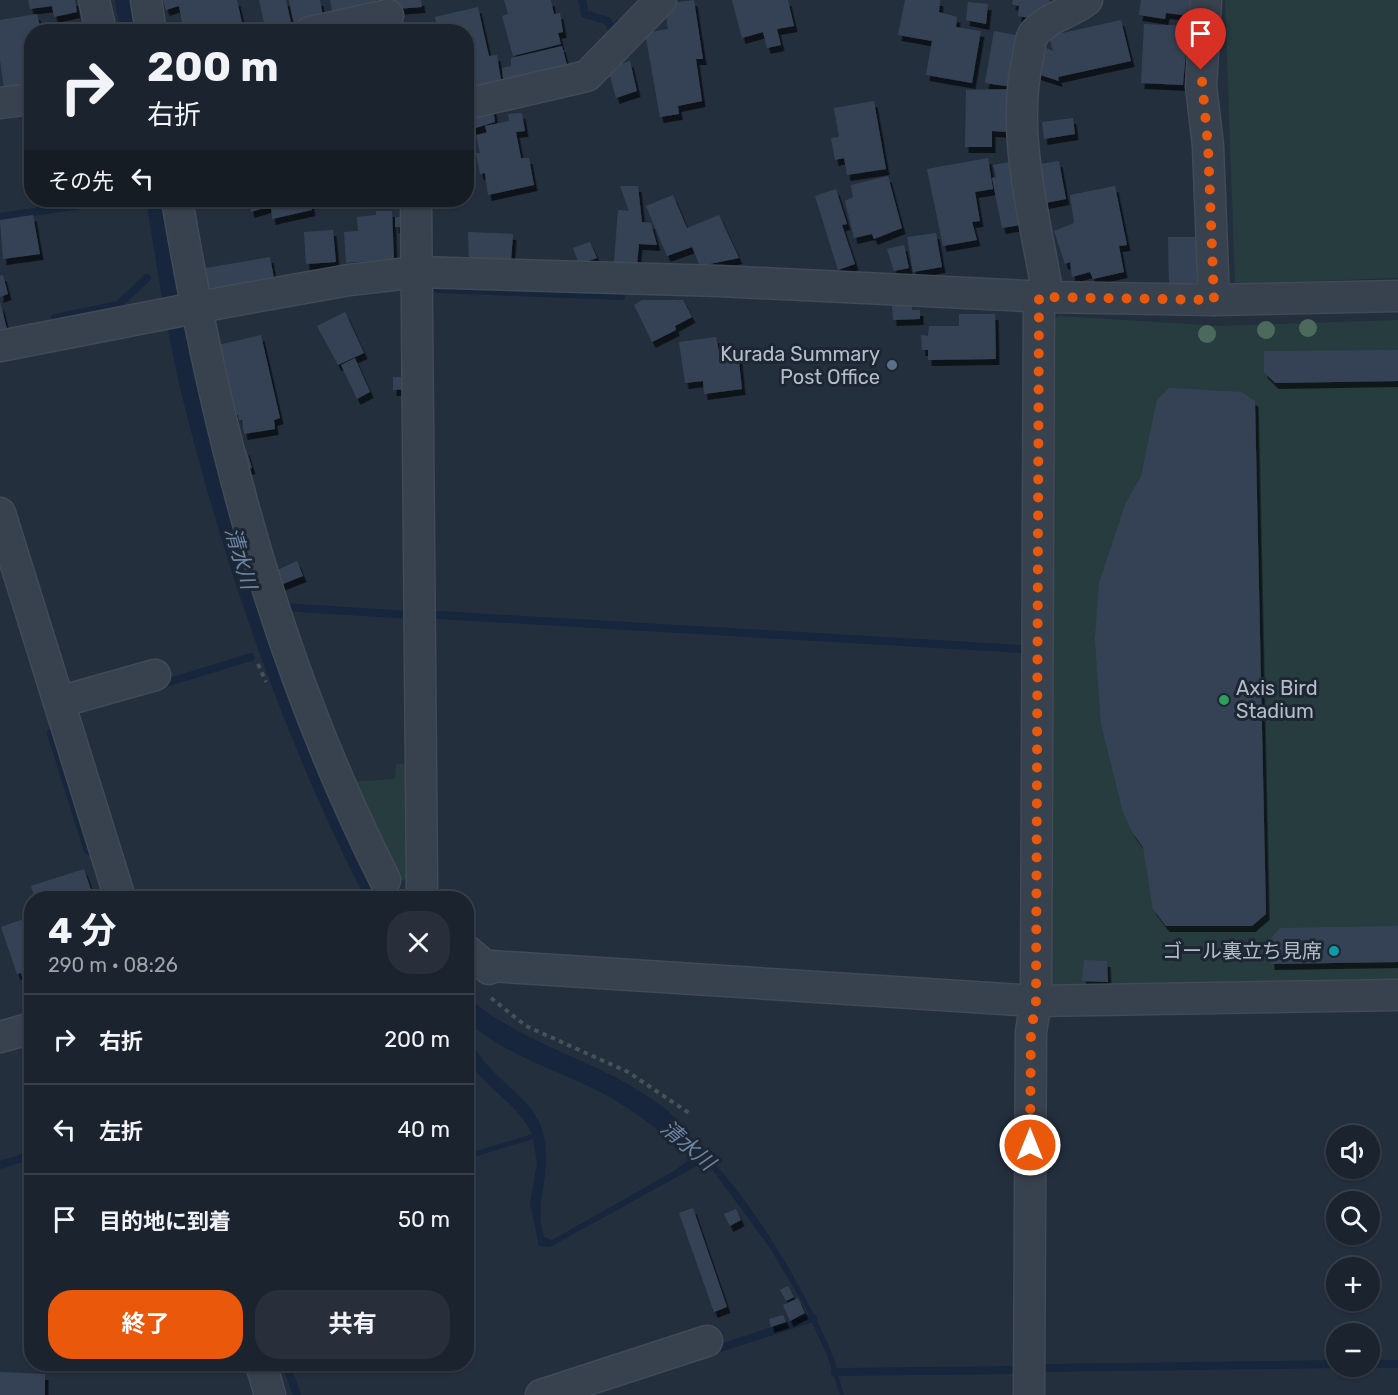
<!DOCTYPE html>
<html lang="ja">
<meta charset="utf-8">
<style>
body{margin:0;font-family:Rubik,"Noto Sans JP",sans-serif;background:#282f3a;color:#f1f3f6;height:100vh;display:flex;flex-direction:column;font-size:22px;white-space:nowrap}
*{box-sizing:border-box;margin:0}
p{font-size:20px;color:#a0a4aa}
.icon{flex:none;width:33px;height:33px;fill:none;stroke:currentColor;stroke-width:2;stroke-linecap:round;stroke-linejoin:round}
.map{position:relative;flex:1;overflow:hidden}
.details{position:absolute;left:24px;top:891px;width:450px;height:480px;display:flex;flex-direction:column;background:#1b232e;border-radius:24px;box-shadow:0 2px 4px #0004,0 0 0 2px #39404a}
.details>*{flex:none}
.banner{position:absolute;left:24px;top:24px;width:450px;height:183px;border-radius:24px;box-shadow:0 2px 4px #0004,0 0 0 2px #39404a;background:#1b232e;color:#f1f3f6;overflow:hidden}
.controls{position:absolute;left:1326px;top:1125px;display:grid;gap:12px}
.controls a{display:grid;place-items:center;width:54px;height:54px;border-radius:50%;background:#1b232e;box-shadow:0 2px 4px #0004,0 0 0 2px #39404a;font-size:30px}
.pin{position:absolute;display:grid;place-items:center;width:51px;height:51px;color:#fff;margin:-62px -26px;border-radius:50% 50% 50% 0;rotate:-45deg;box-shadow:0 0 6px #0007}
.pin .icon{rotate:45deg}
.me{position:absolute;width:66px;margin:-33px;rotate:0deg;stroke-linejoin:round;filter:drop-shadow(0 0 4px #0008)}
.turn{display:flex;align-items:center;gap:21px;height:126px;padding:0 24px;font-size:27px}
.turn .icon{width:78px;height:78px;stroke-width:2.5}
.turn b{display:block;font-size:42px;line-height:51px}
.then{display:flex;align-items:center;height:57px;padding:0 24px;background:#0003;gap:12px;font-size:22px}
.round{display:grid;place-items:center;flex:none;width:63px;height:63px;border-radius:24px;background:#282f3a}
.headline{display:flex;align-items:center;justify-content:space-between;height:102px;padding:0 24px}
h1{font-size:36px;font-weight:700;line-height:45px}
.cta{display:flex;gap:12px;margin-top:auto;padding:12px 24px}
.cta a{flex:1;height:69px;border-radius:24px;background:#ea580c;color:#fff;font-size:24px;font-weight:700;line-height:69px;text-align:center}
.cta a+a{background:#282f3a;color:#f1f3f6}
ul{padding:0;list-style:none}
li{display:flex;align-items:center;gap:18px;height:90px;padding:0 24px;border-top:2px solid #39404a}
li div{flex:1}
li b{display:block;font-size:22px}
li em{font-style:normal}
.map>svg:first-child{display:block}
.green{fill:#263c3f}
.water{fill:#17263c}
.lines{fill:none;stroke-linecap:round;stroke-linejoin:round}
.stream{stroke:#17263c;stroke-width:8}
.building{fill:#364354;filter:url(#shadow)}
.minor-casing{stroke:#414a57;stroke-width:33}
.path{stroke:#3f5557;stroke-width:4;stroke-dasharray:4.5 4.5;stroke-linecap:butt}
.minor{stroke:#38414e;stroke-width:30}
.tree{fill:#4b6a5d}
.route{stroke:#ea580c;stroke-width:10;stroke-dasharray:0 18}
.service-dot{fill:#5c6f8a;stroke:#1d2633;stroke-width:2}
.leisure-dot{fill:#2e9e5b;stroke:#1d2633;stroke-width:2}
.culture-dot{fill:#0f9aa8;stroke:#1d2633;stroke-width:2}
.labels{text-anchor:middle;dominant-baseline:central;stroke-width:6;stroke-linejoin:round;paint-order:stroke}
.poi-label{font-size:20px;fill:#b4bcc9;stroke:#1d2633;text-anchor:end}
.water-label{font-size:21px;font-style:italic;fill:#6d86a8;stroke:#1d2633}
</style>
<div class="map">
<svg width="1398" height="1395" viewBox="0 0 1398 1395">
<defs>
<filter id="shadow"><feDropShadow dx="3.5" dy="6" stdDeviation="0" flood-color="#0009"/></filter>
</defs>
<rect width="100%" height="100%" fill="#242f3e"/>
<!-- green -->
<g class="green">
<polygon points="1225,0 1398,0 1398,278 1235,284"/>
<polygon points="1058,316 1222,326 1398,320 1398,982 1055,989 1046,979 1052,323"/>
<polygon points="396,764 413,764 414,876 395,883 345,782 395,779"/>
</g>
<!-- water -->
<g class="water">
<polygon points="115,0 139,0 144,31 120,31"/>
<path d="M146,200h24l14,94 175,553 29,51h-23c-80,-157 -139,-326 -182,-498 -16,-66 -26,-133 -37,-200z"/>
<path d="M467,997c58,49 127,61 186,103 13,8 24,20 35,30l-3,7c54,38 119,151 146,214 6,14 8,29 13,44h-4l-13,-40 -21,-46 -36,-61 -64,-87 -156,86 -11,-1 -9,-43 7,-40 -4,-24 -66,20v-5l65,-20c-12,-29 -62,-59 -66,-78 0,-6 0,-13 1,-19 7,10 14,21 22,30 30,32 58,42 57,93 0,26 -11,50 -2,77l8,3 122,-69 20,-15 -13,-10 -2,2c-24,-21 -47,-39 -75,-54 -50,-26 -91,-35 -137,-72z"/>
</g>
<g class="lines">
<!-- stream -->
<g class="stream">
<polyline points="582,0 585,14 608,21 612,30 618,24"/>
<polyline points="0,217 113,200"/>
<polyline points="438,289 621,296"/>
<polyline points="55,318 118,305 147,278"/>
<polyline points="283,607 410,615"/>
<polyline points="439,615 1021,649"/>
<polyline points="156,686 251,657"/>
<polyline points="51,733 88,851"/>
<polyline points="0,1165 32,1155"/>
<polyline points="711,1351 813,1318"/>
<polyline points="286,1364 297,1395"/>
<polyline points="1370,1364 1398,1364"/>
<polyline points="1046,1368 1336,1364"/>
<polyline points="835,1372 1017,1370"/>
</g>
</g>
<!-- building -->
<g class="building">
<polygon points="28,0 75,0 77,12 54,17 52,6 30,9"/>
<polygon points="163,0 237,0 244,32 184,32 179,6 166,10"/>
<polygon points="259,0 286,0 293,32 266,32"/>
<polygon points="289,0 320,0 324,22 295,28"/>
<polygon points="330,0 376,0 379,12 334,20"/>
<polygon points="395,0 421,0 422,7 396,9"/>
<polygon points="504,0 551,0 554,14 560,13 563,32 558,33 561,44 513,56 502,16 508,14"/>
<polygon points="694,0 703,59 696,59 702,101 678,106 679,114 660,117 645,33 668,29 664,4"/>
<polygon points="732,0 788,0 794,26 777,29 781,45 767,48 763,32 742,38"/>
<polygon points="905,0 940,0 939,12 957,17 956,27 981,31 972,83 926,75 932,41 898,35"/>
<polygon points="1013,0 1050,0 1047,12 1037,10 1036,19 1018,16 1019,6 1012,4"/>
<polygon points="1141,0 1192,0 1190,16 1166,13 1165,19 1139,15"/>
<polygon points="968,2 988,4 986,24 966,20"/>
<polygon points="478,7 489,56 497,55 502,86 466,92 466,32 438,32 435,17"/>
<polygon points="37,14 40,26 48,24 49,32 32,32 32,86 4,89 0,60 0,20"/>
<polygon points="1121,20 1131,61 1058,77 1059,81 1037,74 1041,46 1053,51 1049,36"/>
<polygon points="1144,24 1187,26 1187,38 1191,38 1189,53 1186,52 1183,85 1141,83"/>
<polygon points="994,31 1020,36 1012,87 985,83"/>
<polygon points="562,46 570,76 504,87 502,68 511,66 511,58"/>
<polygon points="630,61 637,91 616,98 608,68"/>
<polygon points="1013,89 1015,109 1006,109 1007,132 992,131 992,147 965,147 966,90"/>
<polygon points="874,101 886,169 847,175 844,158 835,160 831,138 839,137 834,108"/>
<polygon points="493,108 495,122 466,131 466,112"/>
<polygon points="522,113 525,131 516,132 521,158 529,158 534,185 488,195 485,173 480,174 476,153 480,153 476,135 487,133 485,126 509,121 508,114"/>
<polygon points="1073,118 1075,134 1044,139 1042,122"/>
<polygon points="988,158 993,189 975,192 980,221 972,222 977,240 943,246 927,169"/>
<polygon points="1016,161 1027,224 1002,228 992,178 996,177 993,165"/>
<polygon points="1059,161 1066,199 1040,204 1034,165"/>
<polygon points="888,176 902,228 874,239 872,234 854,238 845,201 853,197 851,185"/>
<polygon points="620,186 638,186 642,222 651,223 657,245 639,244 637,264 614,262 618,210 629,211"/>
<polygon points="1115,186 1127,245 1119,246 1124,272 1093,279 1090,272 1072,277 1070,262 1065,264 1054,231 1074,223 1070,195"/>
<polygon points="836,189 847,224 842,225 855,264 838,270 815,196"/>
<polygon points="673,195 687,228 719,215 739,258 700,266 692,247 667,256 646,206"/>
<polygon points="248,200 310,200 312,210 272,219 271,206 251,212"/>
<polygon points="376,211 392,211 394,259 346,263 344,232 358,231 357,217 376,215"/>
<polygon points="33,215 40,254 3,259 0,220"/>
<polygon points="395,217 406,217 407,227 395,227"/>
<polygon points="333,230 336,262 306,264 304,232"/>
<polygon points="468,232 513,234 511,262 469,260"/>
<polygon points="936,233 942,267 913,272 907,237"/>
<polygon points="1168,237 1198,237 1200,283 1169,284"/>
<polygon points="590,242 597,258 579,264 573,248"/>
<polygon points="904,245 909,268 894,271 887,249"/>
<polygon points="270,257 274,278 198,295 194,270"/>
<polygon points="3,275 8,294 0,297 0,276"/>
<polygon points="642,300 683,300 692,317 675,326 676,330 652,342 634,305"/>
<polygon points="0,302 7,329 0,330"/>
<polygon points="912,304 912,310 920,310 920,319 893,320 892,305"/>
<polygon points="345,312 364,353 338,365 317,326"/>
<polygon points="959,314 995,314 996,359 928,360 928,350 922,350 921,335 928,336 929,326 959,326"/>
<polygon points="261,335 280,418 274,420 275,429 244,434 242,420 239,421 238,415 233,416 214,346"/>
<polygon points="716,337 719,352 738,351 742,389 704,394 703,381 685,383 679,342"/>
<polygon points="1398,350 1398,381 1275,383 1264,372 1264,351"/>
<polygon points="355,358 370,392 357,399 341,365"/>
<polygon points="393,377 408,377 410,389 393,390"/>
<polygon points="1169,388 1241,392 1255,401 1266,914 1252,926 1166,926 1153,909 1143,847 1132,832 1123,812 1101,724 1095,640 1099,583 1125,505 1141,476 1157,400"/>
<polygon points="246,449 252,468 240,471 234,453"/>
<polygon points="297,561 303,576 278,586 273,572"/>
<polygon points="84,869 92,893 73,898 35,898 31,886"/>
<polygon points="32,916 32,1010 31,1010 21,973 17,974 1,927"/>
<polygon points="1398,926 1398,962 1271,964 1270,939 1280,928"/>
<polygon points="1084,960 1107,961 1108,982 1082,981"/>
<polygon points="693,1208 727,1307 714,1312 679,1213"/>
<polygon points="736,1209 741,1220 730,1226 724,1214"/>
<polygon points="788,1286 794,1297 786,1301 780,1290"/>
<polygon points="798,1298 805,1313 790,1321 783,1305"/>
<polygon points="783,1315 786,1322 771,1327 769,1319"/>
<polygon points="0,1372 45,1374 45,1395 0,1395"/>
</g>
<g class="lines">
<defs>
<g id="minor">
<polyline points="94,0 101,32"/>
<polyline points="146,0 151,32"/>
<polyline points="1206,0 1201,86 1208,146 1214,300"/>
<polyline points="310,32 388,15"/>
<polyline points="0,103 32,99"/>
<polyline points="466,104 587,76 661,0"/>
<path d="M177,200c40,237 99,464 208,680"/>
<polyline points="416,200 422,890 424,898"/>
<path d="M1048,297c-12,-77 -38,-162 -20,-240 1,-6 2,-17 5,-22 12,-17 38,-22 54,-35"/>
<polyline points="0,346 226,302 349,280 418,272 720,281 1048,297 1214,300 1398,296"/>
<polyline points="0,513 120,898"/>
<polyline points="59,702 155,675"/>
<polyline points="466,950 489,969"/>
<polyline points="490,966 1036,1001 1398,995"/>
<polyline points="0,1037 32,1028"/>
<polyline points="261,1364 270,1395"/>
<polyline points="541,1395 707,1341"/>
<polyline points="1029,1395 1031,1032 1036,1001 1039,297"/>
</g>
</defs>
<!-- minor casing -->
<use href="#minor" class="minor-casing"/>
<!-- path -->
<g class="path">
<polyline points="258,664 266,682"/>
<polyline points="491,998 526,1026 628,1072 689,1113"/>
</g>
<!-- minor -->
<use href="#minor" class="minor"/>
</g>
<!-- trees -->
<g class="tree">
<circle cx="1308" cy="328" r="9"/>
<circle cx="1266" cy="330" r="9"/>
<circle cx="1207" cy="334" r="9"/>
</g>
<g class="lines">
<!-- route -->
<polyline class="route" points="1030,1145 1031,1032 1036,1001 1039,297 1214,300 1208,146 1201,70"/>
</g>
<!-- markers -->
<circle class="service-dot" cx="892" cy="365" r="6"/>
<circle class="leisure-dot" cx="1224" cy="700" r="6"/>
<circle class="culture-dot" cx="1334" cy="951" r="6"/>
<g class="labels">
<!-- poi labels -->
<g class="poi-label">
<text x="880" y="354">Kurada Summary<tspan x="880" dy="23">Post Office</tspan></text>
<text x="1236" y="688" text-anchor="start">Axis Bird<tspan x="1236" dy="23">Stadium</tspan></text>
<text x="1322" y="951">ゴール裏立ち見席</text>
</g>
<!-- water labels -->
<g class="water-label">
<text transform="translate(241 558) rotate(74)">清水川</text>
<text transform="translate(688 1145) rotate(41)">清水川</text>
</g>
</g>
</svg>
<div class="controls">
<a><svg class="icon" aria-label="sound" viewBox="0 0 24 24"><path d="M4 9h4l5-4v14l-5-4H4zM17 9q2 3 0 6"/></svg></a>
<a><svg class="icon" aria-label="search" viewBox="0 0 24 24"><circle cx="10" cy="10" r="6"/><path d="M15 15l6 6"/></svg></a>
<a>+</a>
<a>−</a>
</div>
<div class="pin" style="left:1201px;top:70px;background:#d93025"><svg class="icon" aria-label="arrive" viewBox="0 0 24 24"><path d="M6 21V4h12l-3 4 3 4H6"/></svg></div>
<svg class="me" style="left:1030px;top:1145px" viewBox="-20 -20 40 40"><circle r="17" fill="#ea580c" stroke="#fff" stroke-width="3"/><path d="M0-11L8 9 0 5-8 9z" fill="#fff"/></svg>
<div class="banner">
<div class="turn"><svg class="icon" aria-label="right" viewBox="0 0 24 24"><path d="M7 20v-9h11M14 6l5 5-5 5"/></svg><div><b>200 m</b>右折</div></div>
<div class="then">その先<svg class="icon" aria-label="left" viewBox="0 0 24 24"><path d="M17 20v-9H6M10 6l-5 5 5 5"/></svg></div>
</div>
<section class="details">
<div class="headline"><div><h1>4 分</h1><p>290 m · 08:26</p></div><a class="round"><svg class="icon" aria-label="close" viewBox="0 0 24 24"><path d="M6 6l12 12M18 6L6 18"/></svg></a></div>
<ul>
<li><svg class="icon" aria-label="right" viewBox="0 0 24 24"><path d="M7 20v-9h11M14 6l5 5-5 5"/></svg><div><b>右折</b></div><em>200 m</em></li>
<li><svg class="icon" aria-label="left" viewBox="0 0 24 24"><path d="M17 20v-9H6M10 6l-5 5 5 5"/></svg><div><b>左折</b></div><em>40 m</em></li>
<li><svg class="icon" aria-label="arrive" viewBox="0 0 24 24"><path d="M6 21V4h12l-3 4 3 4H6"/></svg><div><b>目的地に到着</b></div><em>50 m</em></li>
</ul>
<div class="cta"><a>終了</a><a>共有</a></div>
</section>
</div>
